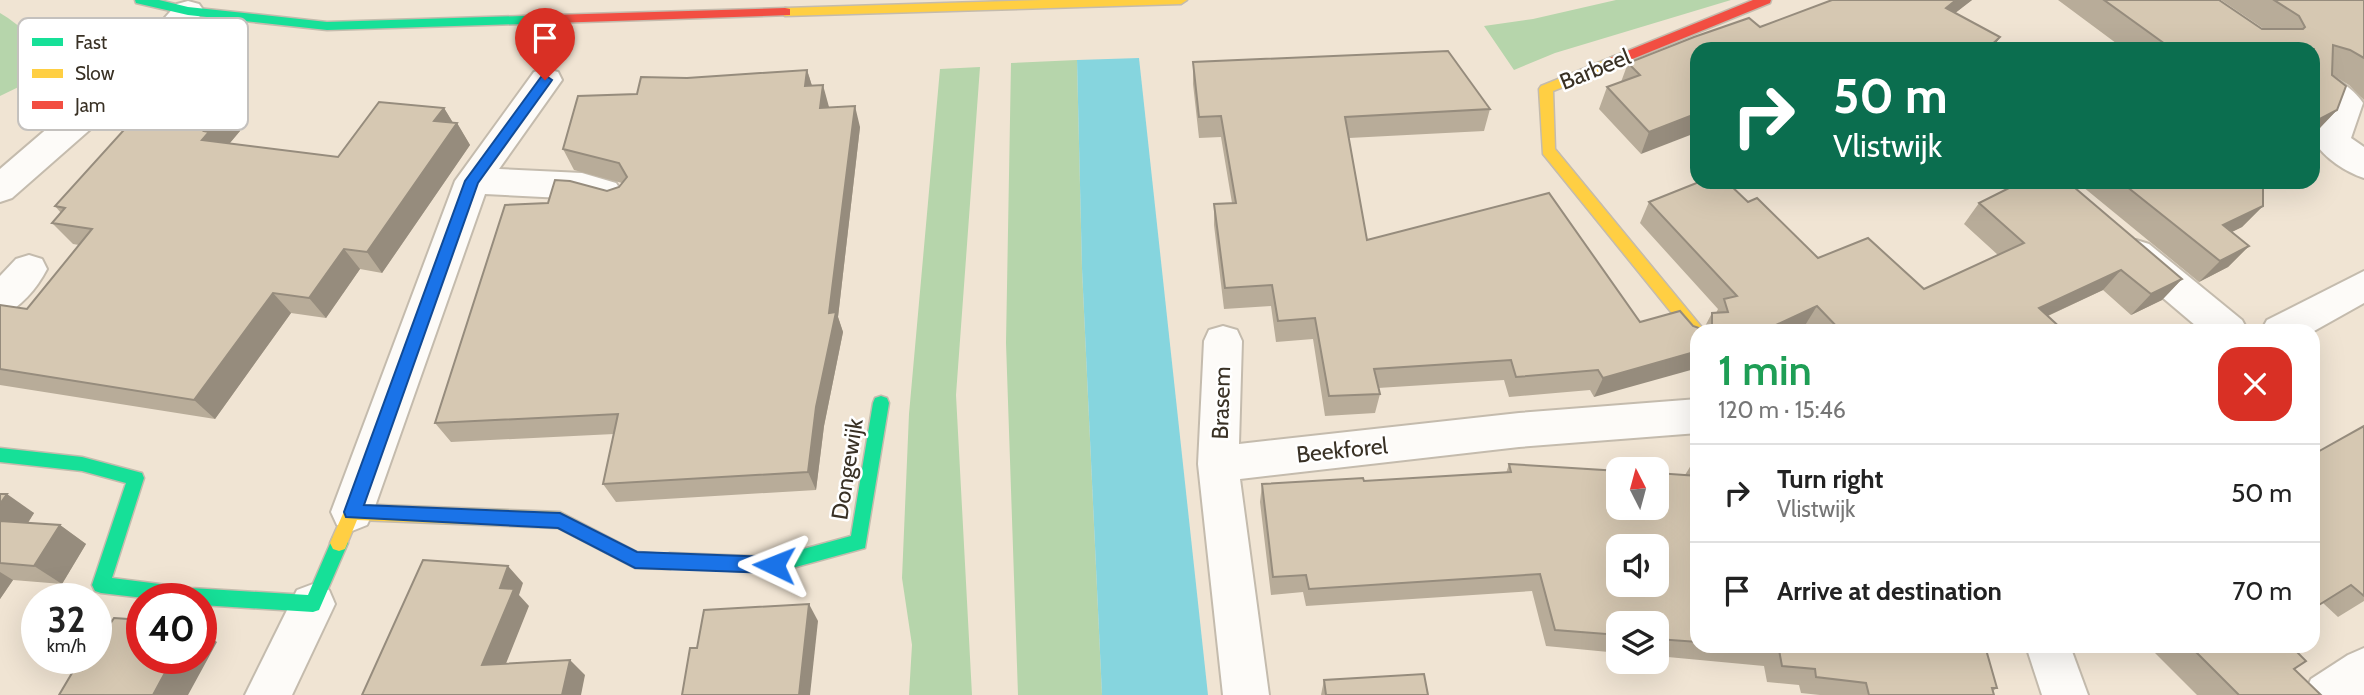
<!DOCTYPE html>
<meta charset="utf-8">
<style>
body{margin:0;font-family:Cabin,sans-serif;background:#f2f2f2;color:#222;height:100vh;display:flex;flex-direction:column;font-size:26px;white-space:nowrap}
*{box-sizing:border-box;margin:0}
p{font-size:23px;color:#767676}
.icon{flex:none;width:38px;height:38px;fill:none;stroke:currentColor;stroke-width:2;stroke-linecap:round;stroke-linejoin:round}
.map{position:relative;flex:1;overflow:hidden}
.details{position:absolute;left:1690px;top:324px;width:630px;height:329px;display:flex;flex-direction:column;background:#fff;border-radius:21px;box-shadow:0 7px 28px #0002}
.details>*{flex:none}
.guide{position:absolute;left:1690px;top:42px;width:630px;height:147px;border-radius:21px;box-shadow:0 7px 28px #0002;background:#0b6e4f;color:#fff;overflow:hidden}
.needle{width:46px;rotate:354deg}
.controls{position:absolute;left:1606px;top:457px;display:grid;gap:14px}
.controls a{display:grid;place-items:center;width:63px;height:63px;border-radius:14px;background:#fff;box-shadow:0 7px 28px #0002;font-size:35px}
.speed{position:absolute;left:21px;top:583px;display:flex;gap:14px;font-size:35px;font-weight:700;text-align:center}
.speed>*{display:grid;place-content:center;width:91px;height:91px;border-radius:50%;background:#fff;box-shadow:0 7px 28px #0002;line-height:1}
.speed small{font-size:18px;font-weight:400}
.speed .limit{border:10px solid #d22;background:#fff;color:#111}
.pin{position:absolute;display:grid;place-items:center;width:60px;height:60px;color:#fff;margin:-72px -30px;border-radius:50% 50% 50% 0;rotate:-45deg;box-shadow:0 0 7px #0007}
.pin .icon{rotate:45deg}
.me{position:absolute;width:77px;margin:-38px;rotate:272deg;stroke-linejoin:round;filter:drop-shadow(0 0 5px #0008)}
.turn{display:flex;align-items:center;gap:24px;height:147px;padding:0 28px;font-size:32px}
.turn .icon{width:91px;height:91px;stroke-width:2.5}
.turn b{display:block;font-size:49px;line-height:60px}
.round{display:grid;place-items:center;flex:none;width:74px;height:74px;border-radius:21px;background:#f2f2f2}
.headline{display:flex;align-items:center;justify-content:space-between;height:119px;padding:0 28px}
h1{font-size:42px;font-weight:600;line-height:52px;color:#1e9e55}
ul{padding:0;list-style:none}
li{display:flex;align-items:center;gap:21px;height:98px;padding:0 28px;border-top:2px solid #e0e0e0}
li div{flex:1}
li b{display:block;font-size:26px}
li em{font-style:normal}
.map>svg:first-child{display:block}
.forest{fill:#b6d5ab}
.water{fill:#86d5de}
.lines{fill:none;stroke-linecap:round;stroke-linejoin:round}
.street-casing{stroke:#c4bbad;stroke-width:4}
.fast-casing{stroke:#c4bbad;stroke-width:3}
.slow-casing{stroke:#c4bbad;stroke-width:3}
.jam-casing{stroke:#c4bbad;stroke-width:3}
.street{fill:#fdfbf8;fill-rule:evenodd}
.fast{fill:#16e098;fill-rule:evenodd}
.slow{fill:#ffcf43;fill-rule:evenodd}
.jam{fill:#f24e42;fill-rule:evenodd}
.wall{fill:#b8ac99}
.shaded-wall{fill:#968c7d}
.building{fill:#d6c8b2;stroke:#968c7d;stroke-width:2;fill-rule:evenodd}
.route{fill:#1a73e8;stroke:#114b97;stroke-width:2}
.labels{text-anchor:middle;dominant-baseline:central;stroke-width:5;stroke-linejoin:round;paint-order:stroke}
.street-label{font-size:23px;fill:#393125;stroke:#fff}
.key{fill:#fff;stroke:#c4c1be;stroke-width:2}
.key-label{font-size:19px;fill:#393125}
</style>
<div class="map">
<svg width="2364" height="695" viewBox="0 0 2364 695">
<rect width="100%" height="100%" fill="#f0e4d3"/>
<!-- forest -->
<g class="forest">
<polygon points="1616,0 1731,0 1555,53 1514,70 1484,26 1533,19"/>
<polygon points="0,13 8,18 68,63 0,96"/>
<polygon points="1077,60 1082,269 1102,695 1018,695 1006,343 1011,63"/>
<polygon points="980,67 956,395 972,695 909,695 912,645 902,578 909,414 940,69"/>
</g>
<!-- water -->
<polygon class="water" points="1139,58 1208,695 1102,695 1082,269 1077,60"/>
<g class="lines">
<defs>
<g id="street">
<polygon points="188,1 199,4 204,11 151,76 12,198 0,202 0,169 127,60 177,4"/>
<polygon points="546,69 558,72 562,80 499,169 582,173 616,183 622,192 616,201 604,205 582,199 485,194 373,512 367,525 352,531 337,525 331,512 455,181 534,72"/>
<path d="M2314,70c17,5 39,17 49,33l-12,35 13,9v31c-18,-6 -40,-20 -49,-36l13,-35 -14,-10z"/>
<polygon points="2136,240 2149,244 2242,320 2248,331 2202,331 2123,264 2118,254 2123,244"/>
<path d="M29,255l13,4 5,10c-10,19 -27,40 -47,47v-40l16,-17z"/>
<polygon points="2364,271 2364,303 2314,331 2261,331 2267,320"/>
<polygon points="1223,326 1237,330 1242,341 1239,444 1519,413 1698,399 1698,433 1519,447 1240,479 1269,695 1223,695 1198,464 1204,341 1209,330"/>
<polygon points="313,584 329,590 335,604 292,695 245,695 297,590"/>
<polygon points="2026,646 2070,646 2088,695 2042,695"/>
<polygon points="2364,648 2364,695 2304,695 2311,679 2348,655"/>
</g>
<g id="fast">
<polygon points="135,0 159,0 188,7 327,22 553,15 559,19 553,23 327,30 188,15 136,3"/>
<polygon points="881,396 887,398 889,403 865,548 774,573 664,567 661,561 664,555 670,553 774,557 851,536 873,403 875,398"/>
<polygon points="0,448 82,457 142,473 144,478 112,578 191,588 308,595 333,537 339,535 345,537 348,543 319,610 313,612 201,605 201,598 144,598 101,593 95,591 92,585 126,483 82,471 0,462"/>
</g>
<g id="slow">
<polygon points="1043,0 1187,0 1181,4 785,16 779,12 785,8"/>
<polygon points="1615,56 1622,61 1620,64 1553,91 1555,149 1704,330 1698,331 1698,340 1692,338 1543,154 1539,89 1541,86"/>
<polygon points="352,504 560,512 637,552 676,555 679,561 676,567 670,569 635,568 558,528 357,520 345,549 339,551 333,549 330,543 346,507"/>
</g>
<g id="jam">
<polygon points="1753,0 1771,0 1770,3 1620,64 1615,66 1608,61 1610,58"/>
<polygon points="785,8 790,9 790,15 553,23 547,19 553,15"/>
</g>
</defs>
<!-- street casing -->
<use href="#street" class="street-casing"/>
<!-- fast casing -->
<use href="#fast" class="fast-casing"/>
<!-- slow casing -->
<use href="#slow" class="slow-casing"/>
<!-- jam casing -->
<use href="#jam" class="jam-casing"/>
<!-- street -->
<use href="#street" class="street"/>
<!-- fast -->
<use href="#fast" class="fast"/>
<!-- slow -->
<use href="#slow" class="slow"/>
<!-- jam -->
<use href="#jam" class="jam"/>
</g>
<!-- wall -->
<g class="wall">
<polygon points="1832,0 1972,0 1955,13 2000,37 1992,49 1698,49 1641,154 1599,109 1607,87 1621,82 1628,63 1760,27"/>
<polygon points="2058,0 2219,0 2262,29 2264,29 2221,0 2364,0 2364,100 2349,85 2334,76 2337,110 2314,134 2314,49 2124,49"/>
<polygon points="1193,62 1490,109 1484,131 1349,138 1367,240 1640,322 1693,326 1703,330 1712,313 1716,313 1718,309 1640,223 1649,202 1748,202 1818,258 1924,289 1998,255 1964,224 1979,203 2182,279 2162,300 2131,315 2103,290 2048,316 2064,331 1808,331 1804,327 1795,331 1698,331 1594,397 1590,390 1509,397 1504,380 1378,388 1380,394 1375,413 1325,416 1313,339 1276,342 1271,306 1224,309 1214,225 1214,204 1232,203 1221,137 1199,138 1193,84"/>
<polygon points="807,70 812,86 829,107 860,127 838,317 843,332 824,426 816,490 616,502 603,484 614,434 451,442 435,423 548,203 607,191 619,187 622,183 574,170 563,149 637,94 687,78"/>
<polygon points="444,108 453,123 457,123 470,145 382,273 360,269 326,318 291,313 215,419 0,385 0,305 27,309 79,245 73,244 52,223 61,213 55,206 223,109 240,131 229,144 338,157"/>
<polygon points="2077,182 2263,182 2263,206 2242,227 2231,232 2249,246 2228,267 2199,282"/>
<polygon points="2364,426 2364,601 2338,617 2323,603"/>
<polygon points="1696,457 1698,457 1698,646 1985,646 1997,688 1993,691 1994,695 1820,695 1801,693 1799,685 1767,682 1764,666 1657,656 1657,623 1619,623 1619,653 1546,646 1532,591 1306,606 1303,592 1271,595 1260,502 1262,484 1364,481 1506,473 1509,464 1685,475"/>
<polygon points="0,494 34,513 28,523 60,525 86,544 62,584 13,580 0,599"/>
<polygon points="2148,646 2291,646 2294,669 2321,695 2197,695"/>
<polygon points="1324,680 1428,695 1321,695"/>
</g>
<!-- shaded-wall -->
<g class="shaded-wall">
<polygon points="1956,0 1972,0 1932,31 1946,8"/>
<polygon points="2000,37 1992,49 1987,49"/>
<polygon points="807,70 814,92 805,86"/>
<polygon points="823,85 829,107 827,129 820,108"/>
<polygon points="855,106 860,127 838,317 843,332 824,426 816,490 808,472"/>
<polygon points="444,108 455,126 457,123 470,145 382,273 367,252 434,121"/>
<polygon points="223,109 240,131 224,150 202,140 204,131"/>
<polygon points="2337,110 2316,132 2314,134 2314,122"/>
<polygon points="1698,113 1698,132 1641,154 1649,132"/>
<polygon points="2263,206 2242,227 2202,247 2223,225"/>
<polygon points="2249,246 2228,267 2199,282 2220,261"/>
<polygon points="344,249 360,269 326,318 309,298"/>
<polygon points="2121,270 2103,290 2021,328 2039,308"/>
<polygon points="2182,279 2162,300 2131,315 2151,294"/>
<polygon points="273,293 291,313 215,419 194,400"/>
<polygon points="1817,306 1804,327 1795,331 1763,331"/>
<polygon points="1698,351 1698,368 1594,397 1603,378"/>
<polygon points="7,494 34,513 18,538 0,527 0,504"/>
<polygon points="60,525 86,544 62,584 34,566"/>
<polygon points="508,566 523,583 519,595 529,606 499,681 482,665 500,588"/>
<polygon points="0,572 13,580 0,599"/>
<polygon points="809,604 818,621 810,695 799,695"/>
<polygon points="201,631 217,642 188,695 153,695 173,658 201,658"/>
<polygon points="570,660 585,675 581,695 562,695"/>
</g>
<!-- building -->
<g class="building">
<polygon points="1832,0 1956,0 1946,8 2000,37 1987,49 1698,49 1698,113 1649,132 1607,87 1640,75 1628,63 1694,37 1749,18 1760,27"/>
<polygon points="2104,0 2219,0 2262,29 2303,29 2305,27 2299,16 2274,0 2364,0 2364,58 2350,50 2333,45 2332,75 2346,86 2337,110 2314,122 2314,49 2172,49"/>
<polygon points="1448,51 1490,109 1345,117 1367,240 1549,193 1640,322 1680,311 1693,326 1707,331 1698,331 1698,351 1603,378 1598,370 1516,377 1511,360 1374,369 1380,394 1329,396 1315,318 1278,321 1272,285 1225,288 1214,204 1236,203 1221,116 1199,117 1193,62"/>
<polygon points="807,70 805,86 823,85 820,108 855,106 829,313 836,312 816,407 808,472 603,484 618,414 435,423 505,205 548,203 555,180 570,181 607,191 619,187 627,177 619,163 563,149 578,96 637,94 641,77 687,78"/>
<polygon points="151,100 223,109 204,131 209,132 202,140 338,157 379,102 444,108 434,121 457,123 367,252 344,249 309,298 273,293 194,400 0,369 0,305 27,309 92,229 52,223 65,208 55,206"/>
<polygon points="1699,182 1727,182 1748,202 1757,198 1818,258 1868,238 1924,289 2024,243 1979,203 2021,182 2068,182 2182,279 2151,294 2121,270 2039,308 2064,331 1841,331 1817,306 1763,331 1709,331 1712,329 1712,313 1728,312 1724,299 1737,296 1649,202"/>
<polygon points="2121,182 2263,182 2263,206 2223,225 2249,246 2220,261"/>
<polygon points="2364,426 2364,596 2351,585 2314,608 2314,454"/>
<path d="M1509,464l110,7v37h38v-35l41,3v166l-41,-3v-16h-38v12l-64,-5 -15,-56 -231,15 -3,-14 -33,2 -11,-93 101,-6 1,3 147,-9zM1619,546h38v38h-38z"/>
<polygon points="0,494 7,494 0,504"/>
<polygon points="0,521 60,525 34,566 0,563"/>
<polygon points="423,560 508,566 500,588 514,589 482,665 570,660 562,695 362,695"/>
<polygon points="809,604 799,695 682,695 690,648 697,648 704,610"/>
<polygon points="114,618 142,620 142,658 173,658 153,695 59,695 75,668 82,670 89,658 96,658 96,646"/>
<polygon points="1734,646 1985,646 1997,688 1992,688 1994,695 1869,695 1866,683 1816,677 1815,669 1782,666 1779,650"/>
<polygon points="2190,646 2291,646 2306,661 2294,669 2321,695 2239,695"/>
<polygon points="1424,674 1428,695 1326,695 1324,680"/>
</g>
<!-- route -->
<polygon class="route" points="545,75 552,80 550,83 478,183 364,505 560,513 637,552 774,557 780,559 782,565 780,570 774,573 635,568 558,528 346,517 344,512 465,181 541,77"/>
<g class="labels">
<!-- street labels -->
<g class="street-label">
<text transform="translate(1595 69) rotate(-22)">Barbeel</text>
<text transform="translate(1221 403) rotate(-88)">Brasem</text>
<text transform="translate(1342 450) rotate(-6)">Beekforel</text>
<text transform="translate(847 469) rotate(-81)">Dongewijk</text>
</g>
</g>
<!-- legend -->
<rect x="18" y="18" width="230" height="112" rx="10" class="key"/>
<rect x="32" y="38" width="31" height="8" fill="#16e098"/>
<rect x="32" y="69" width="31" height="9" fill="#ffcf43"/>
<rect x="32" y="101" width="31" height="8" fill="#f24e42"/>
<g class="key-label">
<text x="75" y="49">Fast</text>
<text x="75" y="80">Slow</text>
<text x="75" y="112">Jam</text>
</g>
</svg>
<div class="controls">
<a><svg class="needle" viewBox="-14 -14 28 28"><path d="M0-13l5 13h-10z" fill="#e53935"/><path d="M0 13l5-13h-10z" fill="#767676"/></svg></a>
<a><svg class="icon" aria-label="sound" viewBox="0 0 24 24"><path d="M4 9h4l5-4v14l-5-4H4zM17 9q2 3 0 6"/></svg></a>
<a><svg class="icon" aria-label="layers" viewBox="0 0 24 24"><path d="M12 4l9 5-9 5-9-5zM3 14l9 5 9-5"/></svg></a>
</div>
<div class="speed"><div>32<small>km/h</small></div><div class="limit">40</div></div>
<div class="pin" style="left:545px;top:80px;background:#d93025"><svg class="icon" aria-label="arrive" viewBox="0 0 24 24"><path d="M6 21V4h12l-3 4 3 4H6"/></svg></div>
<svg class="me" style="left:774px;top:565px" viewBox="-20 -20 40 40"><path d="M0-17L14 15 0 8-14 15z" fill="#1a73e8" stroke="#fff" stroke-width="4"/></svg>
<div class="guide">
<div class="turn"><svg class="icon" aria-label="right" viewBox="0 0 24 24"><path d="M7 20v-9h11M14 6l5 5-5 5"/></svg><div><b>50 m</b>Vlistwijk</div></div>
</div>
<section class="details">
<div class="headline"><div><h1>1 min</h1><p>120 m · 15:46</p></div><a class="round" style="background:#d93025;color:#fff"><svg class="icon" aria-label="close" viewBox="0 0 24 24"><path d="M6 6l12 12M18 6L6 18"/></svg></a></div>
<ul>
<li><svg class="icon" aria-label="right" viewBox="0 0 24 24"><path d="M7 20v-9h11M14 6l5 5-5 5"/></svg><div><b>Turn right</b><p>Vlistwijk</p></div><em>50 m</em></li>
<li><svg class="icon" aria-label="arrive" viewBox="0 0 24 24"><path d="M6 21V4h12l-3 4 3 4H6"/></svg><div><b>Arrive at destination</b></div><em>70 m</em></li>
</ul>
</section>
</div>
